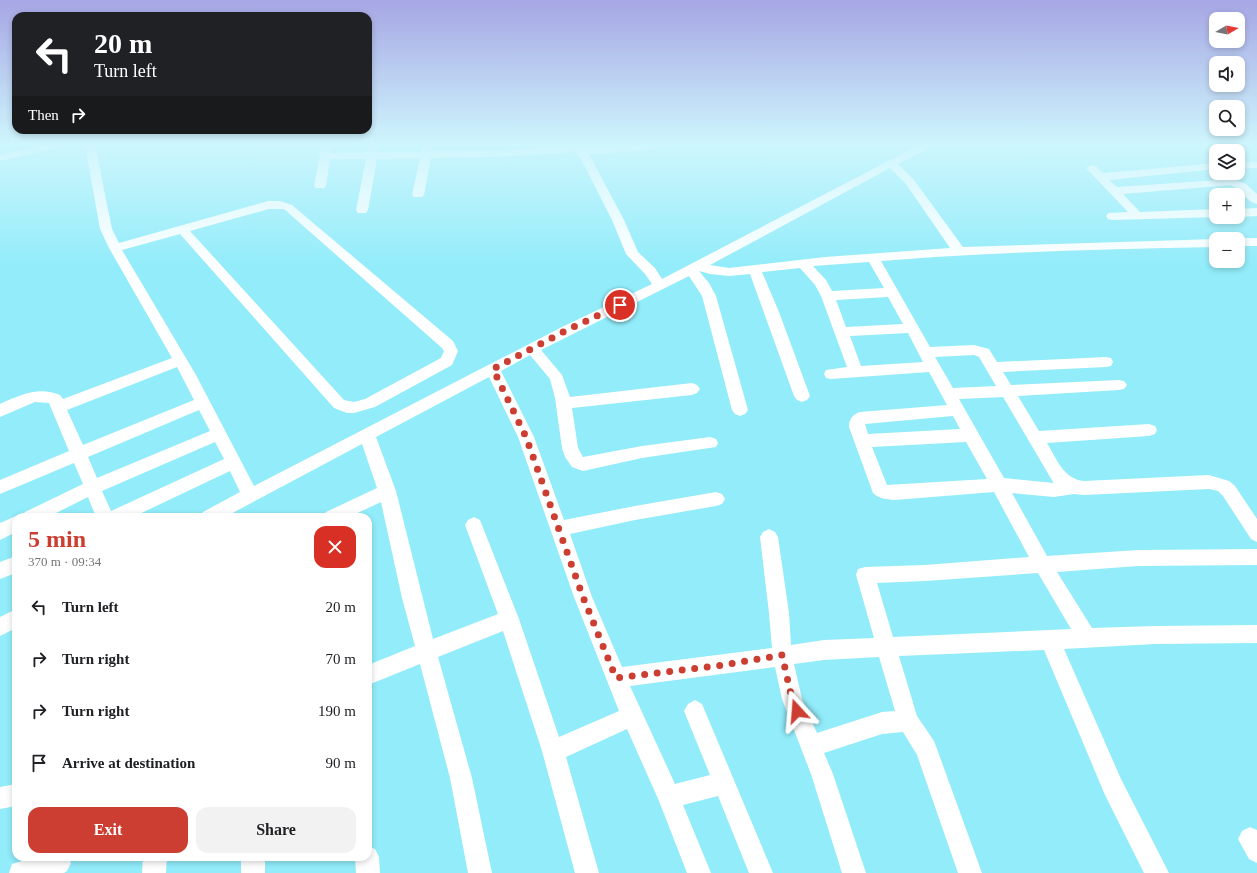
<!DOCTYPE html>
<meta charset="utf-8">
<style>
body{margin:0;font-family:Georgia,serif;background:#f2f2f2;color:#202124;height:100vh;display:flex;flex-direction:column;font-size:15px;white-space:nowrap}
*{box-sizing:border-box;margin:0}
p{font-size:13px;color:#757577}
.icon{flex:none;width:22px;height:22px;fill:none;stroke:currentColor;stroke-width:2;stroke-linecap:round;stroke-linejoin:round}
.map{position:relative;flex:1;overflow:hidden}
.sheet{position:absolute;left:12px;top:513px;width:360px;height:348px;display:flex;flex-direction:column;background:#fff;border-radius:12px;box-shadow:0 2px 6px #0003}
.sheet>*{flex:none}
.guide{position:absolute;left:12px;top:12px;width:360px;height:122px;border-radius:12px;box-shadow:0 2px 6px #0003;background:#202124;color:#fff;overflow:hidden}
.needle{width:26px;rotate:81deg}
.fabs{position:absolute;left:1209px;top:12px;display:grid;gap:8px}
.fabs a{display:grid;place-items:center;width:36px;height:36px;border-radius:8px;background:#fff;box-shadow:0 2px 6px #0003;font-size:20px}
.pin{position:absolute;display:grid;place-items:center;width:34px;height:34px;color:#fff;margin:-17px;border:2px solid #fff;border-radius:50%;box-shadow:0 1px 4px #0007}
.me{position:absolute;width:44px;margin:-22px;rotate:341deg;stroke-linejoin:round;filter:drop-shadow(0 0 3px #0008)}
.turn{display:flex;align-items:center;gap:14px;height:84px;padding:0 16px;font-size:18px}
.turn .icon{width:52px;height:52px;stroke-width:2.5}
.turn b{display:block;font-size:28px;line-height:34px}
.then{display:flex;align-items:center;height:38px;padding:0 16px;background:#0003;gap:8px;font-size:15px}
.round{display:grid;place-items:center;flex:none;width:42px;height:42px;border-radius:12px;background:#f2f2f2}
.overview{display:flex;align-items:center;justify-content:space-between;height:68px;padding:0 16px}
h1{font-size:24px;font-weight:700;line-height:30px;color:#cb3e31}
.cta{display:flex;gap:8px;margin-top:auto;padding:8px 16px}
.cta a{flex:1;height:46px;border-radius:12px;background:#cb3e31;color:#fff;font-size:16px;font-weight:700;line-height:46px;text-align:center}
.cta a+a{background:#f2f2f2;color:#202124}
ul{padding:0;list-style:none}
li{display:flex;align-items:center;gap:12px;height:52px;padding:0 16px}
li div{flex:1}
li b{display:block;font-size:15px}
li em{font-style:normal}
.map>svg:first-child{display:block}
.lines{fill:none;stroke-linecap:round;stroke-linejoin:round}
.minor{fill:#fff;fill-rule:evenodd}
.route{stroke:#cb3e31;stroke-width:7;stroke-dasharray:0 12.6}
</style>
<div class="map">
<svg width="1257" height="873" viewBox="0 0 1257 873">
<rect width="100%" height="100%" fill="#92ecfa"/>
<g class="lines">
<!-- minor -->
<g class="minor">
<polygon points="43,145 61,145 60,147 0,161 0,155"/>
<path d="M85,145h10l17,84 7,14 149,-42h12l12,4 161,136 5,10 -6,14 -77,42 -21,6h-7l-13,-5 -154,-174 -58,16 74,125 58,111 308,-159 90,-43 -7,-10 -19,-20 -14,-34 -32,-63 -6,-5 -88,5 -55,1 -7,37 -2,2h-8l-2,-2 8,-37 -43,1 -9,51 -2,3h-8l-2,-3 10,-51h-36l-4,27 -2,2h-8l-2,-2 8,-41h8l1,2 -1,6 37,-1 1,-7h10l-1,7h44l2,-7h10l-1,6h54l90,-5 5,2 81,-3 -1,2 -13,3 -59,4 35,66 14,32 17,16 7,11 257,-134h13l-1,2 -33,17 16,16 49,67 253,-8v8c-112,2 -223,5 -335,14l49,86 44,-2 15,4 8,13 109,-5 5,1 2,4 -2,4 -5,1 -103,5 8,13 108,-5 5,1 3,4 -3,4 -5,1 -101,6 21,35 110,-7 6,2 2,4 -2,4 -6,2 -102,7c10,16 16,36 37,38l125,-6 20,6 6,5 22,33v23l-6,-3 -28,-43 -5,-5 -9,-2 -125,6 -10,-1 -20,3 -42,-4 35,63 91,-6 119,-1v16l-119,1 -81,6 35,56 63,-2 102,-1v18l-102,1 -91,5 57,130 48,94h-25l-39,-78 -61,-145 -145,6 18,60 17,25 3,8 45,124h-24l-41,-118 -14,-23 -21,2 -58,19 9,21 33,99h-24l-31,-99 -29,-75 -7,-32 -145,19 45,98 35,-9 -26,-64 4,-7 7,-4 7,4 71,169h-24l-31,-77 -35,9 28,68h-24l-28,-72 -32,-72 -61,28 33,116h-24l-33,-122 -39,-120 -65,26 34,121 20,95h-24l-18,-95 -30,-114 -52,21v-20l47,-19 -13,-48 -21,-96 -32,15h-26l3,-5 51,-24 -15,-44 -137,73h-25l3,-5 37,-20 -10,-21 -97,46h-37l-8,-20 -40,20h-26l3,-5 58,-28 -9,-21 -74,31v-14l69,-29 -20,-48 -14,-1 -35,15v-13c20,-9 39,-18 60,-9l3,4 109,-41 -63,-110 -9,-19zM890,168l16,16 44,64 -125,9 -96,11 -19,-3zM269,209h15l158,139 2,3 -3,7 -76,41 -11,3 -10,-2 -154,-169zM869,262l15,26 -52,3 -6,-11 -13,-14zM800,268l15,17 6,11 26,71 -21,3 -2,4 2,4 5,1 98,-7 18,33 -87,7c-7,2 -11,7 -11,15l24,66c6,6 13,6 22,7l99,-8 35,65 -104,8 -60,2 -7,2 -2,6 18,63 -50,2 -33,5 -2,-32 -11,-76 -3,-5 -6,-3 -6,3 -3,5 9,76 3,35 -150,19 -30,-70 -22,-63 65,-14 81,-14 6,-2 3,-5 -3,-5 -6,-2 -81,14 -71,14 -30,-83 -33,-66 29,-16 20,24 5,19 7,50 3,9 7,10 11,4 59,-13 74,-11 2,-4 -2,-4 -6,-2 -68,9 -59,11 -5,-9 -6,-40 120,-13 5,-2 3,-4 -3,-4 -5,-2 -122,14 -8,-22 -21,-25 148,-74 13,20 30,114 3,4 5,2 5,-2 3,-4 -32,-114 -7,-13 -10,-12 11,3 19,2 21,-2 44,122 3,4 5,2 5,-2 3,-4 -31,-84 -17,-40zM888,297l15,27 -57,3 -10,-27zM908,333l15,29 -62,4 -11,-30zM974,355l5,2 17,29 -43,2 -18,-31zM177,367l17,33 -111,45 -16,-35zM489,377l29,60 56,160 45,114 -60,26 -40,-118 -39,-99 -6,-3 -6,3 -3,5 33,89 -65,25 -37,-148 -20,-54zM1003,397l50,85 1,1 -50,-5 -45,-79zM199,410l11,21 -113,47 -9,-21zM953,416l7,13 -92,5 -3,-10zM215,442l9,17 -113,52 -9,-20zM966,442l21,37 -100,6 -15,-38zM1038,573l33,56 -178,8 -16,-54 48,-2zM879,657l16,54 -13,1 -65,21 -15,-34 -8,-35 30,-4z"/>
<rect x="1238" y="162" width="19" height="6"/>
<path d="M1216,163v6l-107,11 8,7 116,-8 13,5 11,10v10c-10,-2 -16,-14 -26,-19l-108,9 17,18 76,-3v8l-104,3 -4,-1 -2,-3 2,-3 20,-1 -42,-44 6,-3 4,1 7,7z"/>
<polygon points="1257,208 1257,216 1238,217 1238,209"/>
<polygon points="1238,238 1257,238 1257,246 1238,246 1238,239 1235,239"/>
<polygon points="16,516 18,517 16,517 16,532 0,540 0,523"/>
<polygon points="16,556 16,573 0,579 0,562"/>
<polygon points="16,609 16,628 0,636 0,617"/>
<polygon points="16,784 16,806 0,809 0,787"/>
<polygon points="1250,827 1257,830 1257,863 1249,859 1238,839 1242,831"/>
<polygon points="368,846 375,849 379,857 380,873 356,873 355,857 368,857"/>
<polygon points="36,857 68,857 71,863 67,871 64,873 9,873 12,864"/>
<polygon points="143,857 167,857 166,873 142,873"/>
<rect x="241" y="857" width="24" height="16"/>
</g>
</g>
<!-- sky -->
<linearGradient id="sky" x2="0" y2="1"><stop stop-color="#a6a6e4"/><stop offset="0.54" stop-color="#cef6fd"/><stop offset="1" stop-color="#cef6fd" stop-opacity="0"/></linearGradient>
<rect width="1257" height="267" fill="url(#sky)"/>
<g class="lines">
<!-- route -->
<polyline class="route" points="620,305 567,330 493,369 526,437 583,597 616,678 723,665 782,655 792,699 797,711"/>
</g>
</svg>
<div class="fabs">
<a><svg class="needle" viewBox="-14 -14 28 28"><path d="M0-13l5 13h-10z" fill="#e53935"/><path d="M0 13l5-13h-10z" fill="#757577"/></svg></a>
<a><svg class="icon" aria-label="sound" viewBox="0 0 24 24"><path d="M4 9h4l5-4v14l-5-4H4zM17 9q2 3 0 6"/></svg></a>
<a><svg class="icon" aria-label="search" viewBox="0 0 24 24"><circle cx="10" cy="10" r="6"/><path d="M15 15l6 6"/></svg></a>
<a><svg class="icon" aria-label="layers" viewBox="0 0 24 24"><path d="M12 4l9 5-9 5-9-5zM3 14l9 5 9-5"/></svg></a>
<a>+</a>
<a>−</a>
</div>
<div class="pin" style="left:620px;top:305px;background:#d93025"><svg class="icon" aria-label="arrive" viewBox="0 0 24 24"><path d="M6 21V4h12l-3 4 3 4H6"/></svg></div>
<svg class="me" style="left:797px;top:711px" viewBox="-20 -20 40 40"><path d="M0-17L14 15 0 8-14 15z" fill="#cb3e31" stroke="#fff" stroke-width="4"/></svg>
<div class="guide">
<div class="turn"><svg class="icon" aria-label="left" viewBox="0 0 24 24"><path d="M17 20v-9H6M10 6l-5 5 5 5"/></svg><div><b>20 m</b>Turn left</div></div>
<div class="then">Then<svg class="icon" aria-label="right" viewBox="0 0 24 24"><path d="M7 20v-9h11M14 6l5 5-5 5"/></svg></div>
</div>
<section class="sheet">
<div class="overview"><div><h1>5 min</h1><p>370 m · 09:34</p></div><a class="round" style="background:#d93025;color:#fff"><svg class="icon" aria-label="close" viewBox="0 0 24 24"><path d="M6 6l12 12M18 6L6 18"/></svg></a></div>
<ul>
<li><svg class="icon" aria-label="left" viewBox="0 0 24 24"><path d="M17 20v-9H6M10 6l-5 5 5 5"/></svg><div><b>Turn left</b></div><em>20 m</em></li>
<li><svg class="icon" aria-label="right" viewBox="0 0 24 24"><path d="M7 20v-9h11M14 6l5 5-5 5"/></svg><div><b>Turn right</b></div><em>70 m</em></li>
<li><svg class="icon" aria-label="right" viewBox="0 0 24 24"><path d="M7 20v-9h11M14 6l5 5-5 5"/></svg><div><b>Turn right</b></div><em>190 m</em></li>
<li><svg class="icon" aria-label="arrive" viewBox="0 0 24 24"><path d="M6 21V4h12l-3 4 3 4H6"/></svg><div><b>Arrive at destination</b></div><em>90 m</em></li>
</ul>
<div class="cta"><a>Exit</a><a>Share</a></div>
</section>
</div>
